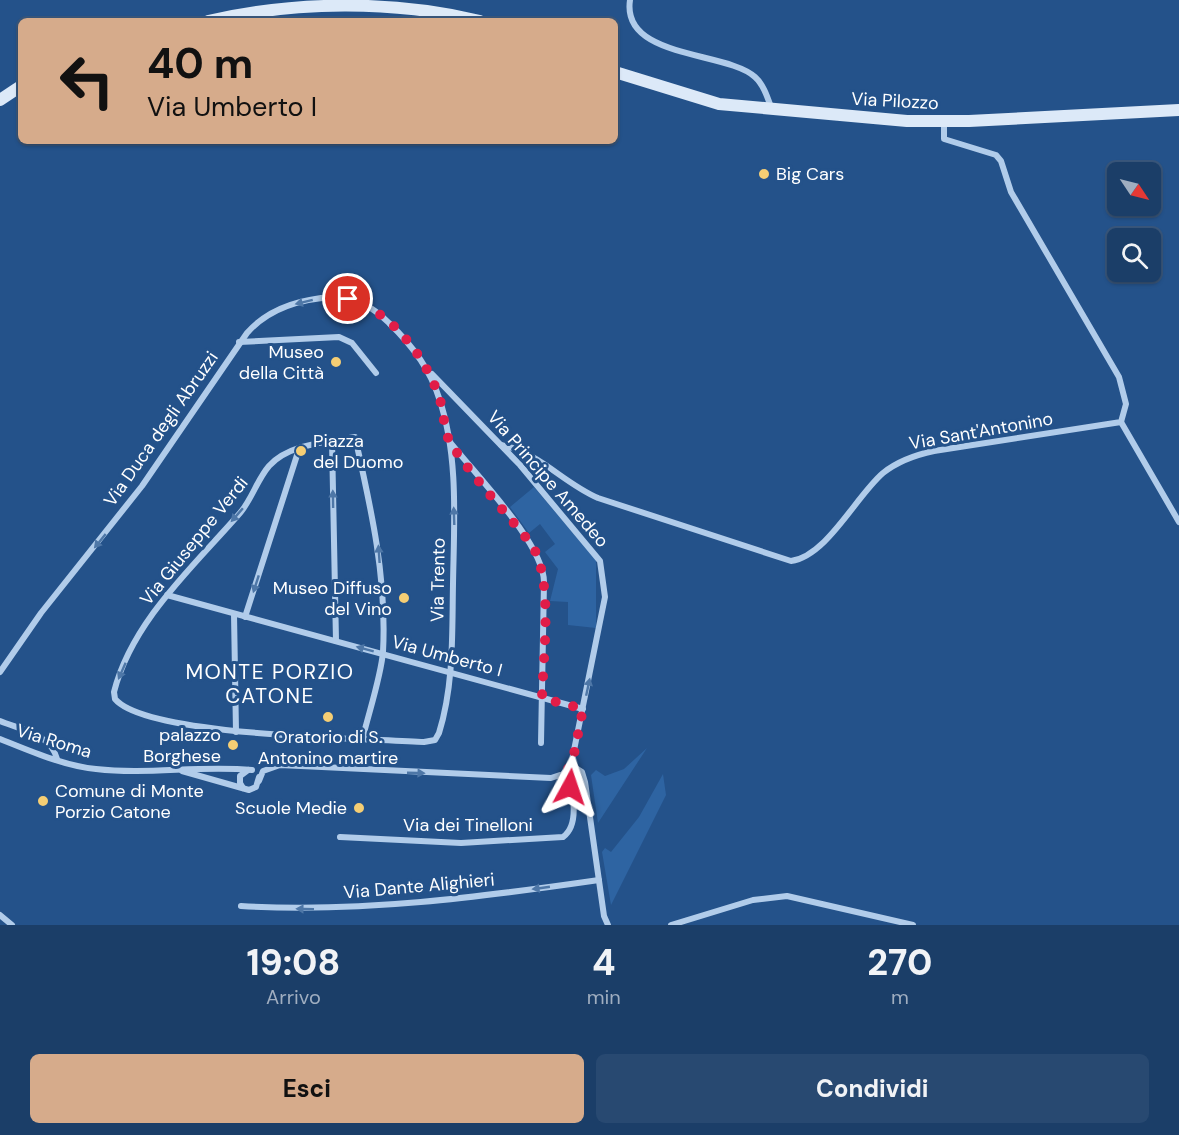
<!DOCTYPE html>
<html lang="it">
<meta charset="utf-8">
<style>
body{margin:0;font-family:"DM Sans",sans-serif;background:#284971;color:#f1f3f6;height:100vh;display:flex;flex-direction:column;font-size:22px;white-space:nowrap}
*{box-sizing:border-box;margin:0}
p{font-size:20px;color:#a0aec0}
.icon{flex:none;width:33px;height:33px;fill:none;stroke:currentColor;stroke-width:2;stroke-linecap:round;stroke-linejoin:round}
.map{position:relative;height:925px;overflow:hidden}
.panel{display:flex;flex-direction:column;background:#1b3e68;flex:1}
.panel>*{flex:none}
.guide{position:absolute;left:18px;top:18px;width:600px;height:126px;border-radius:9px;box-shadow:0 2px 4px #0004,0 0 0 2px #39577c;background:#d6ab8b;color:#111;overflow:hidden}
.needle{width:39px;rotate:125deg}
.controls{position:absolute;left:1107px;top:162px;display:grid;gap:12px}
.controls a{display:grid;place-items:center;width:54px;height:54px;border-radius:9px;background:#1b3e68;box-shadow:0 2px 4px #0004,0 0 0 2px #39577c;font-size:30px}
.pin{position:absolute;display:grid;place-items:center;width:51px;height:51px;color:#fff;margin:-26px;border:3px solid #fff;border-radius:50%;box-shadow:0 2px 6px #0007}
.me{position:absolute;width:66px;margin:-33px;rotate:5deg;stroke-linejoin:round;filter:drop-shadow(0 0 4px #0008)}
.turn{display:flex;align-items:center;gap:21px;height:126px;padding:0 30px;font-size:27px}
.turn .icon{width:78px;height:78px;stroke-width:2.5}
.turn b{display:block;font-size:42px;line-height:51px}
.eta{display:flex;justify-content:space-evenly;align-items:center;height:102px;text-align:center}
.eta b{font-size:36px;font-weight:800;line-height:42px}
.primary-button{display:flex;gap:12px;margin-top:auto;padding:12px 30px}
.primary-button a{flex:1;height:69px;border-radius:9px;background:#d6ab8b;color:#111;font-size:24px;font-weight:800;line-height:69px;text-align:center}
.primary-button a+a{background:#284971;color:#f1f3f6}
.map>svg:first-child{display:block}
.green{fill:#2e64a2}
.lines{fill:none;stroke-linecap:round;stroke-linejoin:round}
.street{stroke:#b1ccea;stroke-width:6}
.secondary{stroke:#dce9f8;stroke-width:12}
.oneway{fill:#4e77a7}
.route{stroke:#e11d48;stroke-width:10;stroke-dasharray:0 18}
.poi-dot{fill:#f5ce74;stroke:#24528a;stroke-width:2}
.labels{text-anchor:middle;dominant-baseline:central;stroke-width:6;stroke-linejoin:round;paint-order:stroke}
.street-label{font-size:18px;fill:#fff;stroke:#24528a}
.poi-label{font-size:18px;fill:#fff;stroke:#24528a;text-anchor:end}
.quarter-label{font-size:21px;letter-spacing:1.5px;fill:#fff;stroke:#24528a}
</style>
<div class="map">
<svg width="1179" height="925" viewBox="0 0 1179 925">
<rect width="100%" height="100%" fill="#24528a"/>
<!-- green -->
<g class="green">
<polygon points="534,487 596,560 596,628 568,625 568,602 550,601 558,569 545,552 555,544 540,524 529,533 510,507"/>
<polygon points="647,748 598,823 591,775 596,770 605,776 624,769"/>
<polygon points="663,774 666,795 611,905 602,852 605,848 611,852 639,817"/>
</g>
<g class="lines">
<!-- street -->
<g class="street">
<path d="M630,0c-9,59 97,51 125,77 9,8 13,22 17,33"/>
<polyline points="239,342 339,337 352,343 376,373"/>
<polyline points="1121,422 1179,522"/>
<polyline points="332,441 336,641"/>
<path d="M450,442c25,32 94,102 94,140l-3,161"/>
<path d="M501,445c38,7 62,38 97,53l193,63c36,-5 65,-65 92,-88 15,-12 32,-18 51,-22l187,-29 5,-18 -7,-27 -108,-185 -10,-31 -5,-6 -52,-16v-17"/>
<polyline points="167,595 583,709"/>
<polyline points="234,614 236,732"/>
<polyline points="245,617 299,449"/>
<path d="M0,672l41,-59 101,-127 105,-153c22,-25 53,-34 86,-36 21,-1 41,11 56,26 22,21 41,46 50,75 20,58 15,125 14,186 -1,50 1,101 -14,149l-4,7 -11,2c-57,-4 -277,-5 -309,-43l-1,-7c18,-71 80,-126 126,-179 12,-14 17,-33 29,-47 20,-22 58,-24 86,-29 16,71 32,141 28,215 -2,24 -14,60 -20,85"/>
<path d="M0,721c22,9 51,13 57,38"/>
<path d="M0,739c30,12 64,27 96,30 52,6 104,-4 156,1"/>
<polyline points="571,765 582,772 585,782 604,916 608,925"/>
<polyline points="182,771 249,790 256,787 259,777"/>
<polyline points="259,781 263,771 280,765 551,778 563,774 571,765 605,597 600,561 520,465 432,374"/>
<polyline points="243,788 240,783 240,776 248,770"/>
<path d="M340,837l121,6 102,-6c18,-13 9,-48 4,-66"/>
<path d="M241,906c120,7 240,-9 358,-26"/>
<polyline points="0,915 12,925"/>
<polyline points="671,925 753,900 787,896 913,925"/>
</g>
<!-- secondary -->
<g class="secondary">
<path d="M208,21c88,-20 185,-21 272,0"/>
<polyline points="615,72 719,104 907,121 969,121 1179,110"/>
<polyline points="0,100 21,86"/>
</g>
</g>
<!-- one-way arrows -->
<defs><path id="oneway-solid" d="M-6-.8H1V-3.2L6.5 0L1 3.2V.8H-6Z" transform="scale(1.5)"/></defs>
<g class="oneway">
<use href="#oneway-solid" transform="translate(304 302) rotate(166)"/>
<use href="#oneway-solid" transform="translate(333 499) rotate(-91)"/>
<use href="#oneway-solid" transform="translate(237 515) rotate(131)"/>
<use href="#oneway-solid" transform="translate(454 516) rotate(-92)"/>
<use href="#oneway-solid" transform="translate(100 541) rotate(129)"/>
<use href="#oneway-solid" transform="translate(379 554) rotate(-94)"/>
<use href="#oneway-solid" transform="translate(256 584) rotate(108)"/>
<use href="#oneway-solid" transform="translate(365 649) rotate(-165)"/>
<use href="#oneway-solid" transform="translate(122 671) rotate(114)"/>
<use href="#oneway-solid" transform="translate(588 687) rotate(-78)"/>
<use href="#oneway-solid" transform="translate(416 773) rotate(2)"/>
<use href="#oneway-solid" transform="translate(541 888) rotate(172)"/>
<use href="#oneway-solid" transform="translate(305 909) rotate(-179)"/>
</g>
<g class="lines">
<!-- route -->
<path class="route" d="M348,299c44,12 79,60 92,101 4,13 4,33 11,44 23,35 54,67 80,100 23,33 12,113 11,154l41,11 -10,50 -6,12 3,16"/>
</g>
<!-- markers -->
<g class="poi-dot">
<circle cx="764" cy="174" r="6"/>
<circle cx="336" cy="362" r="6"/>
<circle cx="301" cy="451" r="6"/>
<circle cx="404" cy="598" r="6"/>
<circle cx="328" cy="717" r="6"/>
<circle cx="233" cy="745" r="6"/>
<circle cx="43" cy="801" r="6"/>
<circle cx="359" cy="808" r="6"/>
</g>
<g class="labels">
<!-- street labels -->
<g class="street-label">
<text transform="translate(895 101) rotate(3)">Via Pilozzo</text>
<text transform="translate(161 429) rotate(-55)">Via Duca degli Abruzzi</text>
<text transform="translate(981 431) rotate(-10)">Via Sant'Antonino</text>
<text transform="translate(548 479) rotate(49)">Via Principe Amedeo</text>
<text transform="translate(194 541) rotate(-51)">Via Giuseppe Verdi</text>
<text transform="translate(438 580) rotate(-89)">Via Trento</text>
<text transform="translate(447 656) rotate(15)">Via Umberto I</text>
<text transform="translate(54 741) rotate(17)">Via Roma</text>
<text x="468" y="825">Via dei Tinelloni</text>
<text transform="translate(419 886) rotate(-5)">Via Dante Alighieri</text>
</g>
<!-- poi labels -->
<g class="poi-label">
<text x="776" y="174" text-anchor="start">Big Cars</text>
<text x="324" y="352">Museo<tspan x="324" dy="21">della Città</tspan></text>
<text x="313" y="441" text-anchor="start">Piazza<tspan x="313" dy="21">del Duomo</tspan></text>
<text x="392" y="588">Museo Diffuso<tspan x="392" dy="21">del Vino</tspan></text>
<text x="221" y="735">palazzo<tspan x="221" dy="21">Borghese</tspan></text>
<text x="328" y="737" text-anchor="middle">Oratorio di S.<tspan x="328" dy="21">Antonino martire</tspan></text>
<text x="55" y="791" text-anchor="start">Comune di Monte<tspan x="55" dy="21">Porzio Catone</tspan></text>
<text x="347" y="808">Scuole Medie</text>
</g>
<!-- quarter labels -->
<g class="quarter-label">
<text x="270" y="672">MONTE PORZIO<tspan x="270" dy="24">CATONE</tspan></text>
</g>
</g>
</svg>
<div class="controls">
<a><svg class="needle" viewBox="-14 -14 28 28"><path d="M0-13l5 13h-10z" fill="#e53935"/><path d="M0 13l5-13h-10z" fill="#a0aec0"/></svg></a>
<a><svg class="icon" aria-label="search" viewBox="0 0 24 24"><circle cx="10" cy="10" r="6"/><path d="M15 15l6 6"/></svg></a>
</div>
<div class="pin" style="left:348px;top:299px;background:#d93025"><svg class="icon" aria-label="arrive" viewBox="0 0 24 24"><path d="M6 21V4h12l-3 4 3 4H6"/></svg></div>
<svg class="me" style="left:570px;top:787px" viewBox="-20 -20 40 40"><path d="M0-17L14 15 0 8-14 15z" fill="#e11d48" stroke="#fff" stroke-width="4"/></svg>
<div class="guide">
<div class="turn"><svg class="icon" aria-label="left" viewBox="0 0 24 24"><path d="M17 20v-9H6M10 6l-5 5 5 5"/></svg><div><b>40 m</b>Via Umberto I</div></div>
</div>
</div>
<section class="panel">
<div class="eta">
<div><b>19:08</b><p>Arrivo</p></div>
<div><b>4</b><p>min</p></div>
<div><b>270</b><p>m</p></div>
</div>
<div class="primary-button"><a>Esci</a><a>Condividi</a></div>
</section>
